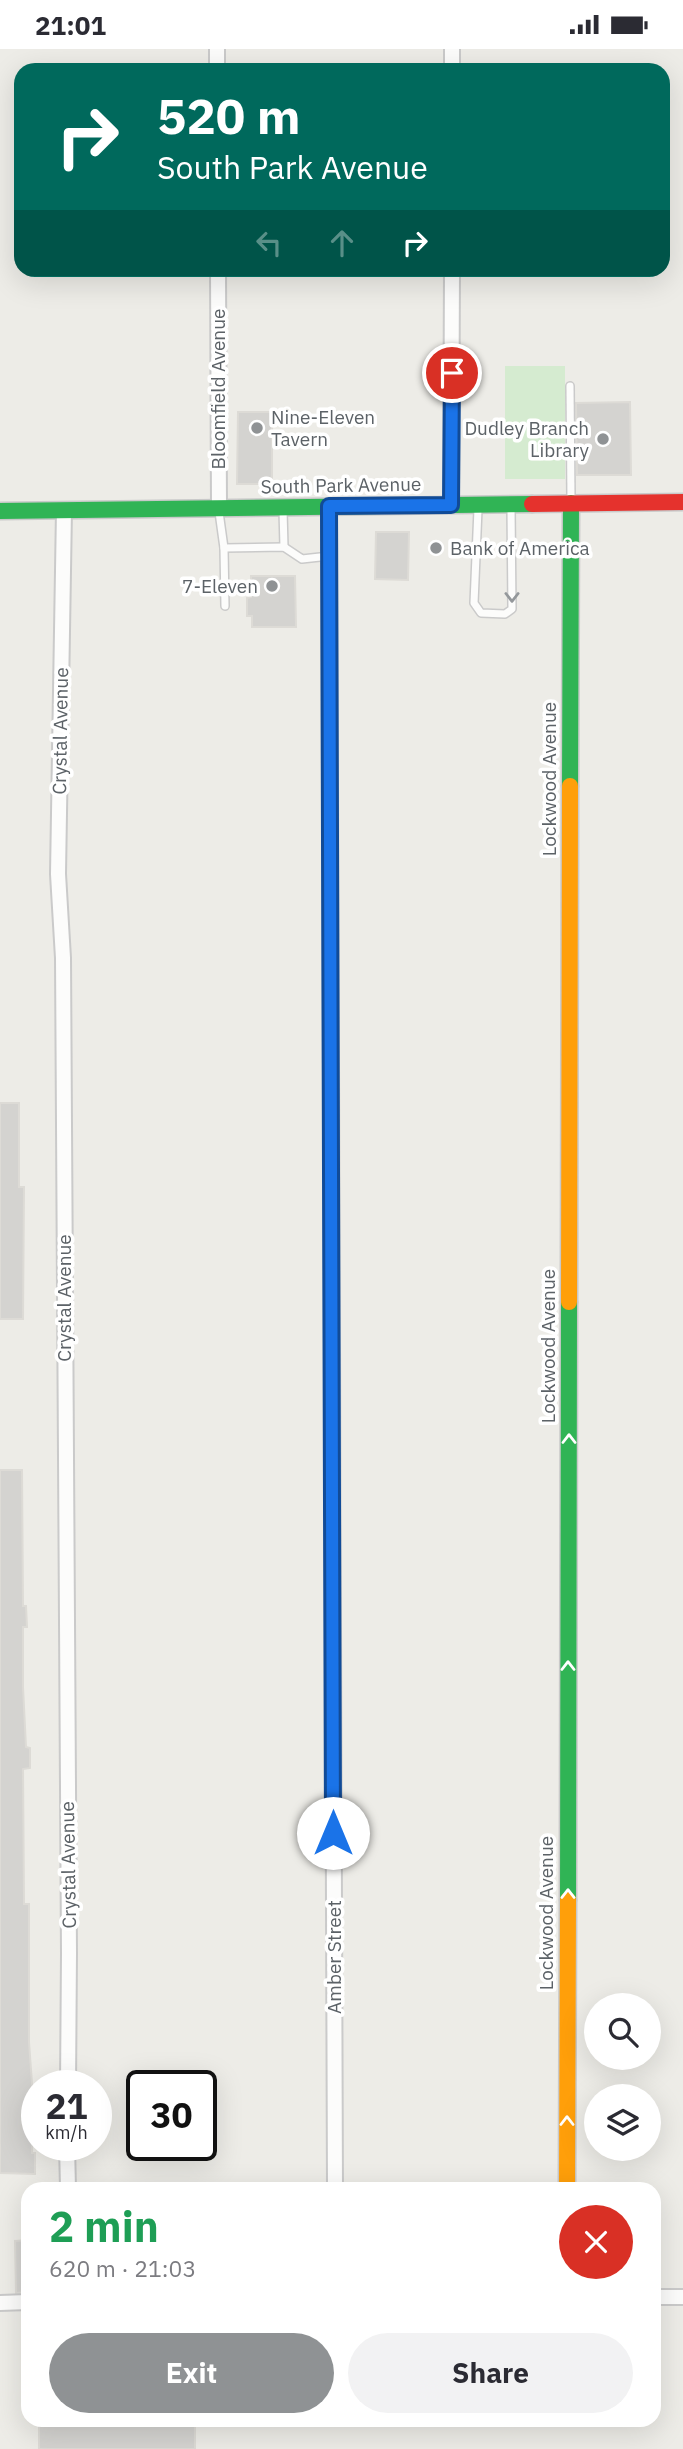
<!DOCTYPE html>
<meta charset="utf-8">
<style>
body{margin:0;font-family:"IBM Plex Sans",sans-serif;background:#f2f2f3;color:#2b2b33;height:100vh;display:flex;flex-direction:column;font-size:26px;white-space:nowrap}
*{box-sizing:border-box;margin:0}
p{font-size:23px;color:#7c7c81}
.icon{flex:none;width:38px;height:38px;fill:none;stroke:currentColor;stroke-width:2;stroke-linecap:round;stroke-linejoin:round}
.map{position:relative;flex:1;overflow:hidden}
.panel{position:absolute;left:21px;top:2133px;width:640px;height:245px;display:flex;flex-direction:column;background:#fff;border-radius:21px;box-shadow:0 7px 28px #0002}
.panel>*{flex:none}
.guide{position:absolute;left:14px;top:14px;width:656px;height:214px;border-radius:21px;box-shadow:0 7px 28px #0002;background:#00695c;color:#fff;overflow:hidden}
.controls{position:absolute;left:584px;top:1944px;display:grid;gap:14px}
.controls a{display:grid;place-items:center;width:77px;height:77px;border-radius:50%;background:#fff;box-shadow:0 7px 28px #0002;font-size:35px}
.speed{position:absolute;left:21px;top:2021px;display:flex;gap:14px;font-size:35px;font-weight:700;text-align:center}
.speed>*{display:grid;place-content:center;width:91px;height:91px;border-radius:50%;background:#fff;box-shadow:0 7px 28px #0002;line-height:1}
.speed small{font-size:18px;font-weight:400}
.speed .limit{border:4px solid #111;border-radius:10px;background:#fff;color:#111}
.pin{position:absolute;display:grid;place-items:center;width:60px;height:60px;color:#fff;margin:-30px;border:4px solid #fff;border-radius:50%;box-shadow:0 2px 7px #0007}
.me{position:absolute;width:77px;margin:-38px;rotate:0deg;stroke-linejoin:round;filter:drop-shadow(0 0 5px #0008)}
.turn{display:flex;align-items:center;gap:24px;height:147px;padding:0 28px;font-size:32px}
.turn .icon{width:91px;height:91px;stroke-width:2.5}
.turn b{display:block;font-size:49px;line-height:60px}
.lanes{display:flex;align-items:center;height:66px;padding:0 28px;background:#0003;justify-content:center;gap:35px;direction:ltr}
.lanes .off{opacity:.35}
.round{display:grid;place-items:center;flex:none;width:74px;height:74px;border-radius:37px;background:#f2f2f3}
.head{display:flex;align-items:center;justify-content:space-between;height:119px;padding:0 28px}
h1{font-size:42px;font-weight:700;line-height:52px;color:#1e9e55}
.primary-button{display:flex;gap:14px;margin-top:auto;padding:14px 28px}
.primary-button a{flex:1;height:80px;border-radius:42px;background:#8f9294;color:#fff;font-size:28px;font-weight:700;line-height:80px;text-align:center}
.primary-button a+a{background:#f2f2f3;color:#2b2b33}
.status{display:flex;justify-content:space-between;align-items:center;height:49px;padding:0 35px;background:#fff;direction:ltr}
.status svg{height:19px;fill:currentColor}
.map>svg:first-child{display:block}
.green{fill:#d5ebd0}
.building{fill:#d4d3d0;stroke:#dddbd6;stroke-width:2}
.lines{fill:none;stroke-linecap:round;stroke-linejoin:round}
.lane-casing{stroke:#cacaca;stroke-width:10}
.street-casing{stroke:#cacaca;stroke-width:18}
.fast-casing{stroke:#c9c9c9;stroke-width:19}
.slow-casing{stroke:#c9c9c9;stroke-width:19}
.jam-casing{stroke:#c9c9c9;stroke-width:19}
.lane{stroke:#fcfcfb;stroke-width:7}
.street{stroke:#fcfcfb;stroke-width:14}
.fast{stroke:#30b455;stroke-width:16}
.slow{stroke:#ff9f0a;stroke-width:16}
.jam{stroke:#e5322d;stroke-width:16}
.oneway{stroke:#94989b}
.oneway2{stroke:#fff}
.route-casing{stroke:#114b97;stroke-width:18}
.route{stroke:#1a73e8;stroke-width:12}
.poi-dot{fill:#8f9294;stroke:#fff;stroke-width:2.5}
.labels{text-anchor:middle;dominant-baseline:central;stroke-width:7;stroke-linejoin:round;paint-order:stroke}
.street-label{font-size:19px;fill:#5c6267;stroke:#fff}
.poi-label{font-size:19px;fill:#5c6267;stroke:#fff;text-anchor:start}
</style>
<div class="status"><b>21:01</b><svg viewBox="0 0 49 12"><path d="M0 12V9h3v3zM5 12V6h3v6zM10 12V3h3v9zM15 12V0h3v12zM26 1h20v11H26zM47 4h2v5h-2z"/></svg></div>
<div class="map">
<svg width="683" height="2400" viewBox="0 0 683 2400">
<rect width="100%" height="100%" fill="#edece7"/>
<!-- green -->
<rect class="green" x="505" y="317" width="60" height="113"/>
<!-- building -->
<g class="building">
<polygon points="630,353 631,426 577,426 576,354"/>
<polygon points="238,363 272,363 272,435 237,435"/>
<polygon points="376,483 409,483 408,531 375,530"/>
<polygon points="251,527 295,527 296,578 252,578 252,567 247,567 247,549 251,548"/>
<polygon points="0,1054 19,1054 19,1138 24,1138 23,1270 0,1270"/>
<polygon points="0,1421 22,1421 23,1557 26,1557 27,1578 23,1578 23,1638 26,1698 30,1699 30,1719 23,1720 24,1855 29,1855 29,1993 33,2048 32,2104 35,2104 35,2125 0,2124"/>
<polygon points="28,2191 28,2243 16,2244 15,2192"/>
<rect x="39" y="2371" width="156" height="29"/>
</g>
<g class="lines">
<defs>
<g id="lane">
<polyline points="570,337 571,451"/>
<polyline points="478,460 474,554 481,564 505,565 512,560 511,459"/>
<polyline points="283,461 284,498"/>
<polyline points="219,463 224,499 225,557"/>
<polyline points="224,499 284,498 302,510 329,507"/>
</g>
<g id="street">
<polyline points="217,0 217,21"/>
<polyline points="452,21 452,0"/>
<polyline points="218,220 219,459"/>
<polyline points="451,456 452,220"/>
<polyline points="329,457 335,2140"/>
<polyline points="64,461 58,825 63,909 69,1904 68,2037"/>
<polyline points="67,2096 68,2140"/>
<polyline points="654,2248 683,2248"/>
<polyline points="0,2254 28,2253"/>
</g>
<g id="fast">
<polyline points="0,462 532,455"/>
<polyline points="570,737 571,454"/>
<polyline points="568,1851 569,1253"/>
</g>
<g id="slow">
<polyline points="569,1253 570,737"/>
<polyline points="567,2140 568,1851"/>
</g>
<polyline id="jam" points="532,455 683,453"/>
</defs>
<!-- lane casing -->
<use href="#lane" class="lane-casing"/>
<!-- street casing -->
<use href="#street" class="street-casing"/>
<!-- fast casing -->
<use href="#fast" class="fast-casing"/>
<!-- slow casing -->
<use href="#slow" class="slow-casing"/>
<!-- jam casing -->
<use href="#jam" class="jam-casing"/>
<!-- lane -->
<use href="#lane" class="lane"/>
<!-- street -->
<use href="#street" class="street"/>
<!-- fast -->
<use href="#fast" class="fast"/>
<!-- slow -->
<use href="#slow" class="slow"/>
<!-- jam -->
<use href="#jam" class="jam"/>
</g>
<!-- one-way arrows -->
<defs><path id="oneway-chevron" d="M-2-3.5L2.5 0L-2 3.5" fill="none" stroke-width="1.6" stroke-linecap="round" stroke-linejoin="round" transform="scale(1.75)"/></defs>
<use class="oneway" href="#oneway-chevron" transform="translate(512 548) rotate(90)"/>
<g class="oneway2">
<use href="#oneway-chevron" transform="translate(569 1390) rotate(-90)"/>
<use href="#oneway-chevron" transform="translate(568 1617) rotate(-90)"/>
<use href="#oneway-chevron" transform="translate(568 1845) rotate(-90)"/>
<use href="#oneway-chevron" transform="translate(567 2072) rotate(-90)"/>
</g>
<g class="lines">
<defs>
<polyline id="route" points="333,1784 329,457 451,456 452,324"/>
</defs>
<!-- route casing -->
<use href="#route" class="route-casing"/>
<!-- route -->
<use href="#route" class="route"/>
</g>
<!-- markers -->
<g class="poi-dot">
<circle cx="257" cy="379" r="7"/>
<circle cx="603" cy="390" r="7"/>
<circle cx="436" cy="499" r="7"/>
<circle cx="272" cy="537" r="7"/>
</g>
<g class="labels">
<!-- street labels -->
<g class="street-label">
<text transform="translate(218 340) rotate(-90)">Bloomfield Avenue</text>
<text transform="translate(341 436) rotate(-1)">South Park Avenue</text>
<text transform="translate(60 682) rotate(-89)">Crystal Avenue</text>
<text transform="translate(549 730) rotate(-90)">Lockwood Avenue</text>
<text transform="translate(64 1249) rotate(-90)">Crystal Avenue</text>
<text transform="translate(548 1297) rotate(-90)">Lockwood Avenue</text>
<text transform="translate(68 1816) rotate(-91)">Crystal Avenue</text>
<text transform="translate(546 1864) rotate(-90)">Lockwood Avenue</text>
<text transform="translate(334 1908) rotate(-90)">Amber Street</text>
</g>
<!-- poi labels -->
<g class="poi-label">
<text x="271" y="368">Nine-Eleven<tspan x="271" dy="22">Tavern</tspan></text>
<text x="589" y="379" text-anchor="end">Dudley Branch<tspan x="589" dy="22">Library</tspan></text>
<text x="450" y="499">Bank of America</text>
<text x="258" y="537" text-anchor="end">7-Eleven</text>
</g>
</g>
</svg>
<div class="controls">
<a><svg class="icon" aria-label="search" viewBox="0 0 24 24"><circle cx="10" cy="10" r="6"/><path d="M15 15l6 6"/></svg></a>
<a><svg class="icon" aria-label="layers" viewBox="0 0 24 24"><path d="M12 4l9 5-9 5-9-5zM3 14l9 5 9-5"/></svg></a>
</div>
<div class="speed"><div>21<small>km/h</small></div><div class="limit">30</div></div>
<div class="pin" style="left:452px;top:324px;background:#d93025"><svg class="icon" aria-label="arrive" viewBox="0 0 24 24"><path d="M6 21V4h12l-3 4 3 4H6"/></svg></div>
<svg class="me" style="left:333px;top:1784px" viewBox="-20 -20 40 40"><circle r="19" fill="#fff"/><path d="M0-13L10 11 0 6-10 11z" fill="#1a73e8"/></svg>
<div class="guide">
<div class="turn"><svg class="icon" aria-label="right" viewBox="0 0 24 24"><path d="M7 20v-9h11M14 6l5 5-5 5"/></svg><div><b>520 m</b>South Park Avenue</div></div>
<div class="lanes"><svg class="icon off" aria-label="left" viewBox="0 0 24 24"><path d="M17 20v-9H6M10 6l-5 5 5 5"/></svg><svg class="icon off" aria-label="ahead" viewBox="0 0 24 24"><path d="M12 20V5M6 11l6-6 6 6"/></svg><svg class="icon" aria-label="right" viewBox="0 0 24 24"><path d="M7 20v-9h11M14 6l5 5-5 5"/></svg></div>
</div>
<section class="panel">
<div class="head"><div><h1>2 min</h1><p>620 m · 21:03</p></div><a class="round" style="background:#d93025;color:#fff"><svg class="icon" aria-label="close" viewBox="0 0 24 24"><path d="M6 6l12 12M18 6L6 18"/></svg></a></div>
<div class="primary-button"><a>Exit</a><a>Share</a></div>
</section>
</div>
